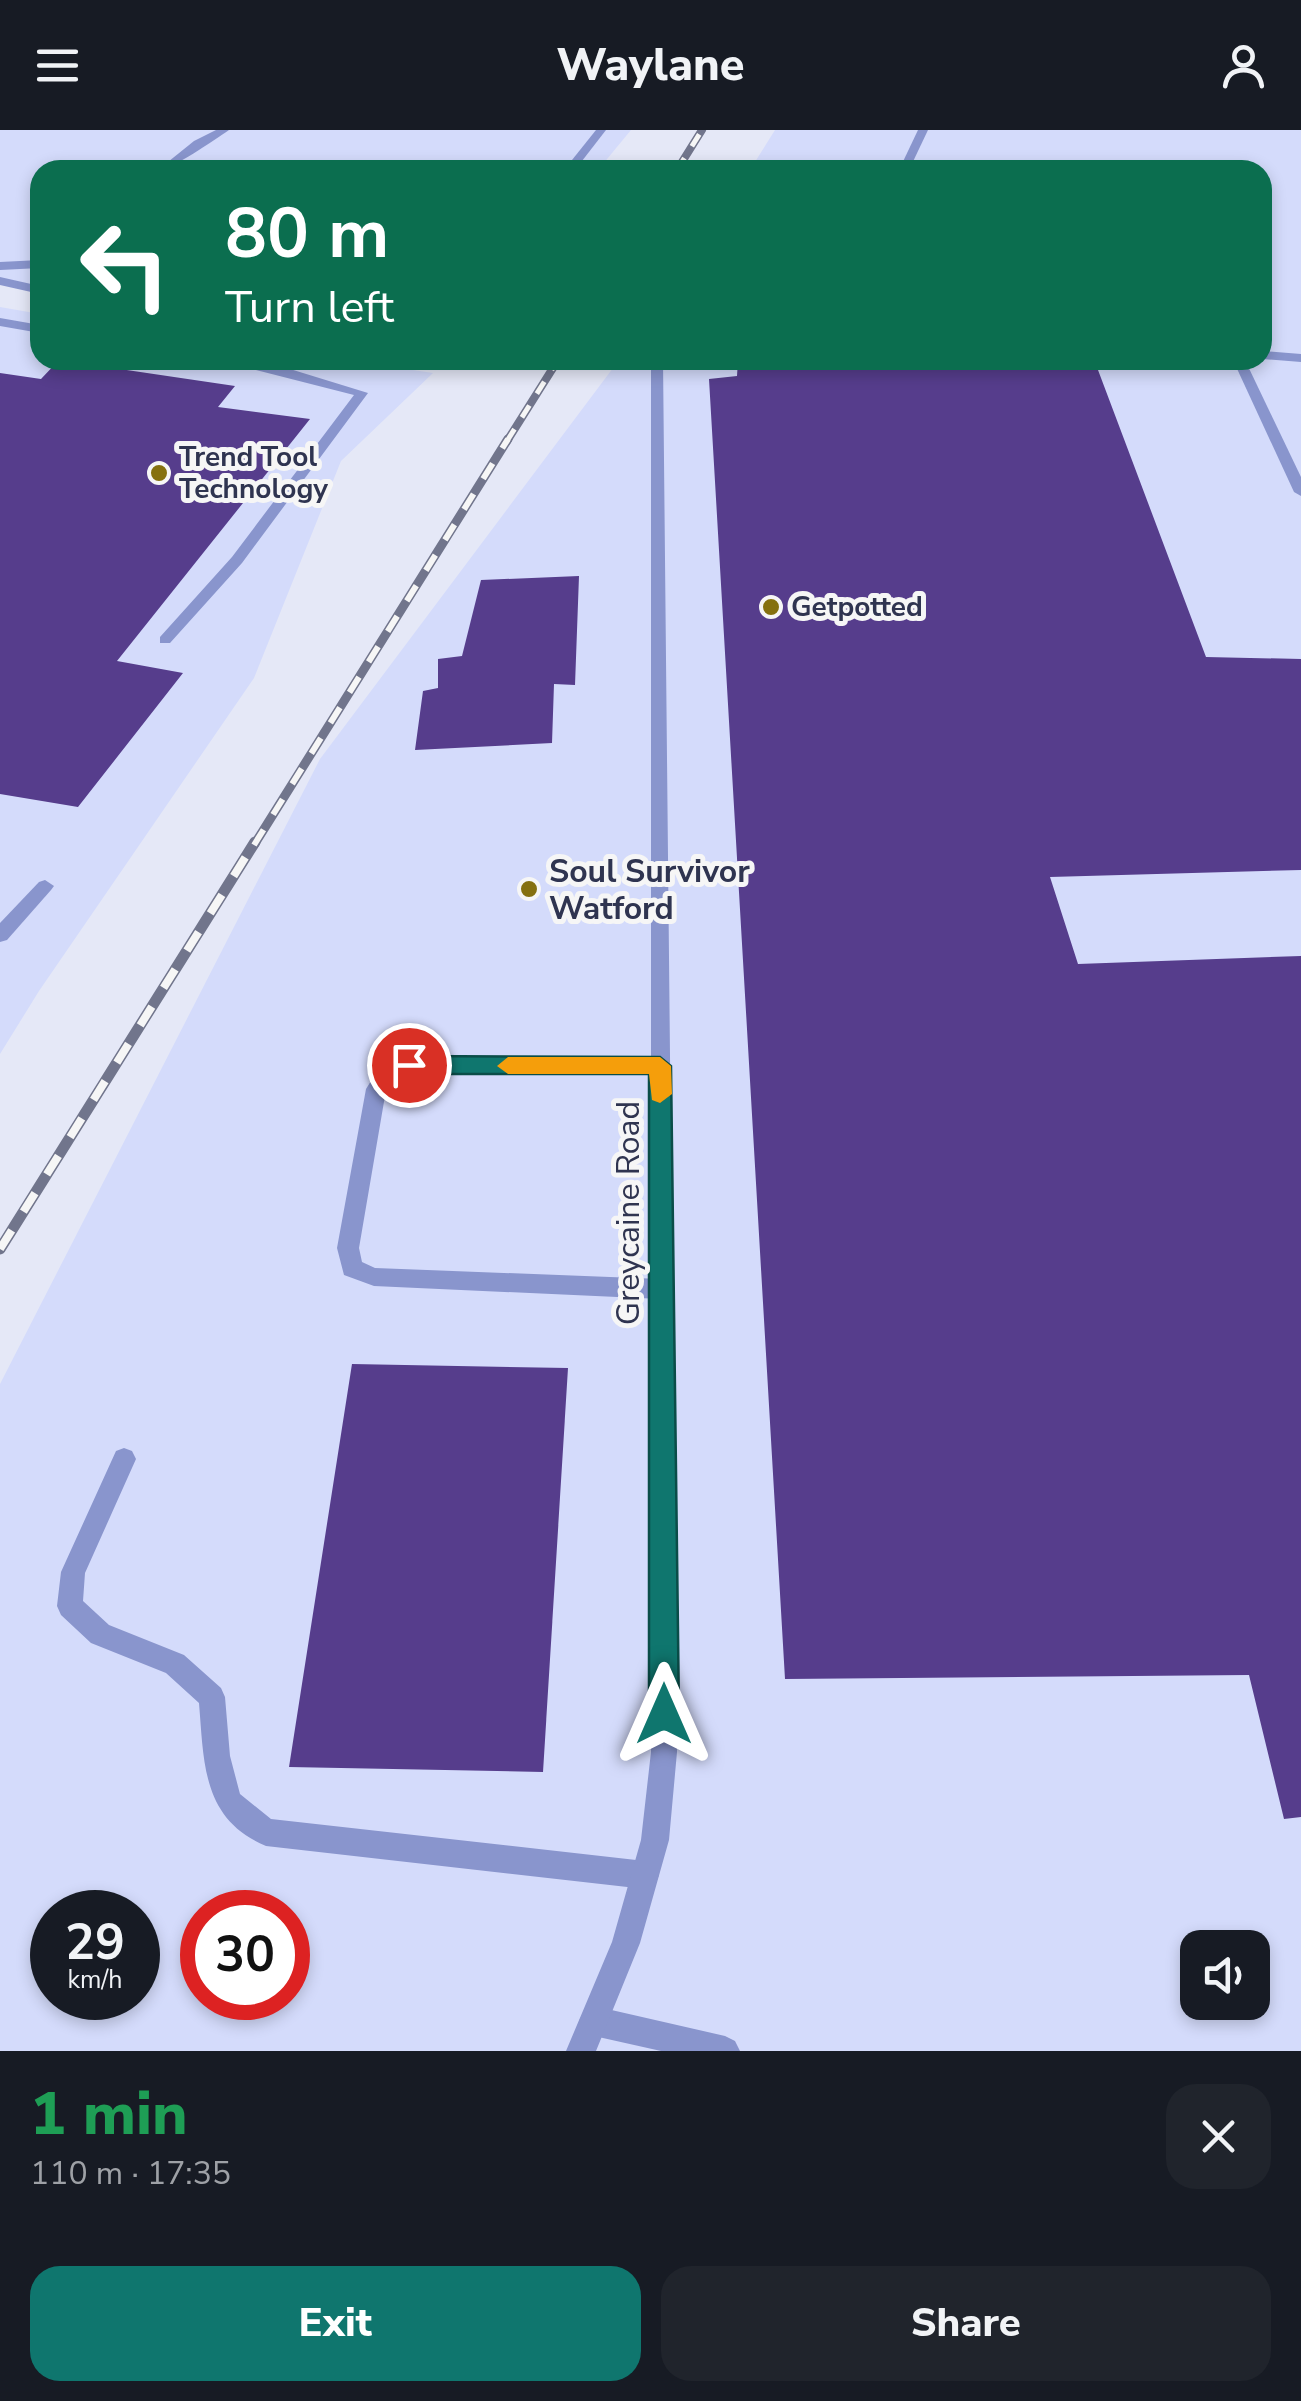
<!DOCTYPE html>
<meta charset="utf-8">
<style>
body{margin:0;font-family:"Nunito Sans",sans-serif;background:#20242c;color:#f1f3f6;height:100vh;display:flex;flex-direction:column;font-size:38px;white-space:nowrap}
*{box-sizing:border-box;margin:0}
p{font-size:32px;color:#9ea1a6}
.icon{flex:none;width:55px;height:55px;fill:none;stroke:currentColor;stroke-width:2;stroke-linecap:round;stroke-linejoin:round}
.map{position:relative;height:1921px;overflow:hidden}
.details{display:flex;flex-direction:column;background:#171b24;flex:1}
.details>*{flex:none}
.banner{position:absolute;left:30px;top:30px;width:1242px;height:210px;border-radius:30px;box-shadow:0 5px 15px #0003;background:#0b6e4f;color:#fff;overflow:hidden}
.fabs{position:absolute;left:1180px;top:1800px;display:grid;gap:20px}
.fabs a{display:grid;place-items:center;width:90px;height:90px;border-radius:20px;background:#171b24;box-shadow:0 5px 15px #0003;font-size:50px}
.speed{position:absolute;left:30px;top:1760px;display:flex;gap:20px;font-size:50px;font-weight:700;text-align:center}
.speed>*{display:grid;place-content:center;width:130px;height:130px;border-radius:50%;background:#171b24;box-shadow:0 5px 15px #0003;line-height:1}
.speed small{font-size:25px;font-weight:400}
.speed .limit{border:15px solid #d22;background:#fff;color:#111}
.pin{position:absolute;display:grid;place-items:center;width:85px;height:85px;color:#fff;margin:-42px;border:5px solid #fff;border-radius:50%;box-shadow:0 2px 10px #0007}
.me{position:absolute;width:110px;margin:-55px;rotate:0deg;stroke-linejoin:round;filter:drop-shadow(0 0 8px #0008)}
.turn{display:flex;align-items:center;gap:35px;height:210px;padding:0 30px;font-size:45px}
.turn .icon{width:130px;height:130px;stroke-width:2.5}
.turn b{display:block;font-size:70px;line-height:85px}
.round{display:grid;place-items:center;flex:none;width:105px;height:105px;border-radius:30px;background:#20242c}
.head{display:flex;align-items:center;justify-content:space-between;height:170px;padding:0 30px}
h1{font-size:60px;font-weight:800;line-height:75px;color:#1e9e55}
.primary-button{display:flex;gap:20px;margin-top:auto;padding:20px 30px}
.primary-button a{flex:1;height:115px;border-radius:30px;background:#0f766e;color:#fff;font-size:40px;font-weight:800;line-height:115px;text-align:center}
.primary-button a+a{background:#20242c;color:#f1f3f6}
header{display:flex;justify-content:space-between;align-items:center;height:130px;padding:0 30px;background:#171b24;font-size:45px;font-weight:800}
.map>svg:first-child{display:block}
.built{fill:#d4dbfb;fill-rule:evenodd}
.building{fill:#563d8c}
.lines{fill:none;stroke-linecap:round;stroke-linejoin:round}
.lane{fill:#8995cd;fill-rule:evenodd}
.street{fill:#8995cd;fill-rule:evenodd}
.rail-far2-casing{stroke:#71758c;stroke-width:8}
.rail-far1-casing{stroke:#71758c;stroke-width:9}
.rail-casing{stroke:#71758c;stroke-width:11}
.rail-far2{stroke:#f6f6f6;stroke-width:5;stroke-dasharray:14;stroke-linecap:butt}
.rail-far1{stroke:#f6f6f6;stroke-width:6;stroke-dasharray:18;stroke-linecap:butt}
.rail{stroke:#f6f6f6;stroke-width:8;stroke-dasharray:22;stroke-linecap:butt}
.route{fill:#0f766e;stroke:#0a4d48;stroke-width:2.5}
.slow{fill:#f59e0b}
.poi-dot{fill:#85700f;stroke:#f6f6f6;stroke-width:4}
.labels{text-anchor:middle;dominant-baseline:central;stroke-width:10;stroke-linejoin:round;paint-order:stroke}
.far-poi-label{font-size:28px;font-weight:bold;fill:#2f3450;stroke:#f6f6f6;text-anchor:start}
.poi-label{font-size:32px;font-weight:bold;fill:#2f3450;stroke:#f6f6f6;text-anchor:start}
.street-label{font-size:32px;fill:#2f3450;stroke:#f6f6f6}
</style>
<header><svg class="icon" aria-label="menu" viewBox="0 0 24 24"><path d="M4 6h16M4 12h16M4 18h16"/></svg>Waylane<svg class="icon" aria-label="person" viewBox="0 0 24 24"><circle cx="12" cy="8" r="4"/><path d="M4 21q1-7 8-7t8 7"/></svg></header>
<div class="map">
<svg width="1301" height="1921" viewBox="0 0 1301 1921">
<rect width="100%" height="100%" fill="#e5e8f7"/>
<!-- built -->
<g class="built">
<polygon points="0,0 631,0 598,40 40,40 40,161 0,154"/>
<path d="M775,0h526v1921h-1301v-667l320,-625 299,-399h643v-190h-512zM52,1782h86v86h-86zM202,1782h86v86h-86zM1198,1818h54v54h-54z"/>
<polygon points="0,177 40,184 40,230 346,230 433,243 341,331 254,548 39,861 0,924"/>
</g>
<!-- building -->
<g class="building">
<polygon points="59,230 235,256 218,277 310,289 117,531 183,543 78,677 0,664 0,243 41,249"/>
<polygon points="738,230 1095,232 1206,527 1301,529 1301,740 1050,747 1078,834 1301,826 1301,1687 1284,1689 1249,1545 785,1549 709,249 737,246"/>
<polygon points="579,446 575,555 554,554 552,613 415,620 423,561 438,558 438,529 462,526 481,450"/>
<polygon points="352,1234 568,1238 543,1642 289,1637"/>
</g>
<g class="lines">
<!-- lane -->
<g class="lane">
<path d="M216,0h13c-13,9 -58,40 -71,40l36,-29z"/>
<polygon points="596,0 606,0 575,40 564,40"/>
<polygon points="918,0 928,0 909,40 899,40"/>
<polygon points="40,130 40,138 0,140 0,132"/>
<polygon points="0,147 40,156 40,164 0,155"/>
<polygon points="0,188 40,195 40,203 0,196"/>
<polygon points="1262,221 1301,224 1301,232 1262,229"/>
<polygon points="217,230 277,235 368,263 242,433 170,513 160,513 160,507 232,427 354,265"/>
<polygon points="45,750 54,756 51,760 7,810 0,812 0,793 39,752"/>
<polygon points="409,927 660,928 667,931 670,936 667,941 660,944 410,943 393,948 386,960 359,1118 362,1132 375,1138 661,1149 669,1152 672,1159 669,1166 661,1169 374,1156 344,1145 337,1118 366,959 379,938"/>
<path d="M124,1318l8,3 4,8 -51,114 -2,28 26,24 75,30 37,33 4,9 5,59 10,38 31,25 374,42 10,4 4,10 -4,10 -10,4 -379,-43c-64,-27 -62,-83 -67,-143l-33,-30 -75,-30 -30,-28 -4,-9 4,-34 55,-121z"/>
<polygon points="594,1876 725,1906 735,1911 740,1921 661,1921 594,1906 584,1901 579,1891 584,1881"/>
</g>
<!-- street -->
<g class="street">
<polygon points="651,230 663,230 677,1622 669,1710 640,1813 596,1921 566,1921 612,1812 641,1710 651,1622"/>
<polygon points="1233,230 1245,230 1301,347 1301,366 1294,362"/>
</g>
<defs>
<g id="rail-far2">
<polyline points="677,40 702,0"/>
<polyline points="507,311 558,230"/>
</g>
<polyline id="rail-far1" points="254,715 508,309"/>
<polyline id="rail" points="0,1119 255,712"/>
</defs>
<!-- rail-far2 casing -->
<use href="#rail-far2" class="rail-far2-casing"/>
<!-- rail-far1 casing -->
<use href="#rail-far1" class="rail-far1-casing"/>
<!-- rail casing -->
<use href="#rail" class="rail-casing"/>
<!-- rail-far2 -->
<use href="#rail-far2" class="rail-far2"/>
<!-- rail-far1 -->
<use href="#rail-far1" class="rail-far1"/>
<!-- rail -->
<use href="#rail" class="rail"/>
</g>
<!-- route -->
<polygon class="route" points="409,926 660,927 671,936 679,1584 674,1594 664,1598 653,1594 649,1584 649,944 409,944 398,935"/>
<!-- slow -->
<polygon class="slow" points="508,927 660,927 671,936 672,964 660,973 652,970 649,944 508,944 497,936"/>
<!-- markers -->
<g class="poi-dot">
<circle cx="159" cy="343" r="10"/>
<circle cx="771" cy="477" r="10"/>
<circle cx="529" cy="759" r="10"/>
</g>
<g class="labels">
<!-- far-poi labels -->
<g class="far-poi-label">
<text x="179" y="327">Trend Tool<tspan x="179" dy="32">Technology</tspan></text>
<text x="791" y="477">Getpotted</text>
</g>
<!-- poi labels -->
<g class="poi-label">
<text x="549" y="741">Soul Survivor<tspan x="549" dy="37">Watford</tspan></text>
</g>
<!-- street labels -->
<g class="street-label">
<text transform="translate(628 1083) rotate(-90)">Greycaine Road</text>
</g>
</g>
</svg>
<div class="fabs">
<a><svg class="icon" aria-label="sound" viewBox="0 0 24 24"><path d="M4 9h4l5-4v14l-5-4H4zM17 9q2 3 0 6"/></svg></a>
</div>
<div class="speed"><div>29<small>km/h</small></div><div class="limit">30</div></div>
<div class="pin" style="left:409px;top:935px;background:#d93025"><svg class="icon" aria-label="arrive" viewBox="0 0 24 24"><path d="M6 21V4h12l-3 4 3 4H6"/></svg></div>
<svg class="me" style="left:664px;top:1584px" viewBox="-20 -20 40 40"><path d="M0-17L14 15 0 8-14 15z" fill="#0f766e" stroke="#fff" stroke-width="4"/></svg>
<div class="banner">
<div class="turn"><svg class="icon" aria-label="left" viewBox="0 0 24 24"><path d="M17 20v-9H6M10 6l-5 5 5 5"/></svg><div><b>80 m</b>Turn left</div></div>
</div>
</div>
<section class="details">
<div class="head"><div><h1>1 min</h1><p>110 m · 17:35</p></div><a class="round"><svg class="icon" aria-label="close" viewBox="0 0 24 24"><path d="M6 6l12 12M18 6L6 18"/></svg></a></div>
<div class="primary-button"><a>Exit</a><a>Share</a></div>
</section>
